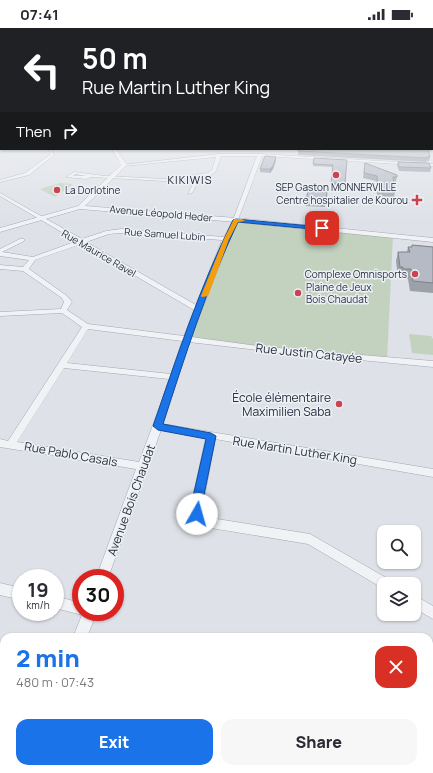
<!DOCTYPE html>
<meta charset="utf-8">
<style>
body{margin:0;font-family:Manrope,sans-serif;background:#f7f7f7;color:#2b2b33;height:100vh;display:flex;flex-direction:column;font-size:15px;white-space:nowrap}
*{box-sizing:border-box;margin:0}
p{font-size:13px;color:#7c7c81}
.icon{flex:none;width:22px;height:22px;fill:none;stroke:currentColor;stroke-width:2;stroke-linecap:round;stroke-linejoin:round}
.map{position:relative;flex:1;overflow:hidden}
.drawer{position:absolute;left:0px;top:605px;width:433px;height:140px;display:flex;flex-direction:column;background:#fff;border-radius:12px 12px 0 0;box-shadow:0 1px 3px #0004}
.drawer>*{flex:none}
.guide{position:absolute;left:0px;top:0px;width:433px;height:122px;box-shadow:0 1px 3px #0004;background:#202124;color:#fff;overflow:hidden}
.controls{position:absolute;left:377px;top:497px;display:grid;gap:8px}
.controls a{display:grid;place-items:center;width:44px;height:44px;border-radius:8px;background:#fff;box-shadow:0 1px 3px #0004;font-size:20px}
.speed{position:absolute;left:12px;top:541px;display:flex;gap:8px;font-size:20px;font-weight:700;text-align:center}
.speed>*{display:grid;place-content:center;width:52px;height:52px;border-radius:50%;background:#fff;box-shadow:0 1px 3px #0004;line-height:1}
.speed small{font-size:10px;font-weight:400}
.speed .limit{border:6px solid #d22;background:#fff;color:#111}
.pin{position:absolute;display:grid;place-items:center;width:34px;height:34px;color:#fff;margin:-17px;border-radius:8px;box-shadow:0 2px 6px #0006}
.me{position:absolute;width:44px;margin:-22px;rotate:7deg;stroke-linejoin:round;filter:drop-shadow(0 0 3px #0008)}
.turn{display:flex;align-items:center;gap:14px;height:84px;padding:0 16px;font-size:18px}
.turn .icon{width:52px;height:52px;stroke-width:2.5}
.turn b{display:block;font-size:28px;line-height:34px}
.then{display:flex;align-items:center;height:38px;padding:0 16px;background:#0003;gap:8px;font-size:15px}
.round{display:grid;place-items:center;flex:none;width:42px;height:42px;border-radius:12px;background:#f7f7f7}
.summary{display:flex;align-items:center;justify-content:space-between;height:68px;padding:0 16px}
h1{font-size:24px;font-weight:800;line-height:30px;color:#1a73e8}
.cta{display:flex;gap:8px;margin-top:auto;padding:8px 16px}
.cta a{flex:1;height:46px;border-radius:12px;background:#1a73e8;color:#fff;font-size:16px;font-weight:800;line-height:46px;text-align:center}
.cta a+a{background:#f7f7f7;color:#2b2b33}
.status{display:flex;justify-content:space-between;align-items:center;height:28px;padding:0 20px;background:#fff;direction:ltr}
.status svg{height:11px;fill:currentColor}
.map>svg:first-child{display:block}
.green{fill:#c3d1bf}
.water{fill:#99adc7}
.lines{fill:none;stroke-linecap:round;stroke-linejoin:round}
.minor-casing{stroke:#a3a8b1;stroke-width:1}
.tertiary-casing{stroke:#a3a8b1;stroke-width:1}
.minor{fill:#f0f2f6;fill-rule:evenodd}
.tertiary{fill:#f0f2f6;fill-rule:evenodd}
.secondary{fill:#fff;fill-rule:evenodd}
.wall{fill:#9ca0a9}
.shaded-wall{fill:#7f8289}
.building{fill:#b5bac4;stroke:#7f8289}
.route{fill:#1a73e8;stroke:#114b97}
.slow{fill:#f59e0b}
.poi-dot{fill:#cc434f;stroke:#edf0f5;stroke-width:1.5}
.labels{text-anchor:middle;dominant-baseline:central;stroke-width:3;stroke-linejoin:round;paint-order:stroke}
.far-poi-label{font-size:10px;fill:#272e3e;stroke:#edf0f5;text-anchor:start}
.far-street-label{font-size:10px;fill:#272e3e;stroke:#edf0f5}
.far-neighbourhood-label{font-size:11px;letter-spacing:1px;fill:#1a1f2f;stroke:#edf0f5}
.street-label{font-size:12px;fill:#272e3e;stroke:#edf0f5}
.poi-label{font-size:12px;fill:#272e3e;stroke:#edf0f5;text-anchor:end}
</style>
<div class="status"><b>07:41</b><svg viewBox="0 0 49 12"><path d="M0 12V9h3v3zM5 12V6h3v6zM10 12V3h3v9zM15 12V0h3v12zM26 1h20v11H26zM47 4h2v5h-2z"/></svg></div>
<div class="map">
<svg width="433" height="745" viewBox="0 0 433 745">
<rect width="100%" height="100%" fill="#dee1e7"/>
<!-- green -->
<g class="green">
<polygon points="60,155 73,156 55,169 40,161"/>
<polygon points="236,192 393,207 387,332 186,312"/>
<polygon points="409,306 431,308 433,311 433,327 412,325"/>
</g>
<!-- water -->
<polygon class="water" points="134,741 401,741 404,745 132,745"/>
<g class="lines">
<defs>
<g id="minor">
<rect x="0" y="117" width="1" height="2"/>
<polygon points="49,122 51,122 54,127 29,147 0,154 0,152 25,145 51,126"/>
<path d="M219,126h41l173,10v2l-171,-10c-22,61 -48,122 -71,181l75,10 167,14v6l-167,-16 -77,-9 -26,82 270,45v8l-218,-38 -13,71 2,6 7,2 99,16 80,46 2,4h-8v5l-76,-45 -97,-16 -16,-6 -5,-12 16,-73 -45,-7 -53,148h-12l40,-109 -136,-22v-8l8,2 74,-114 -20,-14 -62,3v-4l61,-3 3,-7 -2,-4 -39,-27 -23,-2v-4l23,2 6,-7 -29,-4v-7l20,-10h4v2l-22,11 31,5 44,-16 -77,-45v-3l82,46 24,-8 15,-2 103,8 9,-17 24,-64h-36l-5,15 -5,4 -46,6 -74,-4 -5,2 -20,-2 8,-5 31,4 60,3 43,-6 4,-3 4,-13 -92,9 -2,-1zM75,146l11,2h-13zM121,205l101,7 -26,65 -110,-63 23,-8zM81,216l113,66 -10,26 -96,-12 -21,-14 5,-8 -5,-6 -38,-27 6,-9zM88,301l94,12 -11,33 -104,-11zM64,340l105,11 -10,30 -20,53 -122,-20z"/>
<polygon points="196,153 198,154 192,165 188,166 194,154"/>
<polygon points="0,555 21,560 21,572 0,567"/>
<polygon points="414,567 433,578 433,591 414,580"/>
<polygon points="55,568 81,575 81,584 97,584 87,609 73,609 82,587 55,580"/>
<polygon points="17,741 33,741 32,745 16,745"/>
</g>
<g id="tertiary">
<rect x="432" y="96" width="1" height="2"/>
<polygon points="112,121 116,121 127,137 85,178 236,190 433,210 433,214 236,194 80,181 0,204 0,200 78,178 121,137"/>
</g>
</defs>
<!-- minor casing -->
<use href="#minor" class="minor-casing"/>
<!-- tertiary casing -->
<use href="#tertiary" class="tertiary-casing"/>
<!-- minor -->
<use href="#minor" class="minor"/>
<!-- tertiary -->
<use href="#tertiary" class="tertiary"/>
<!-- secondary -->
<polygon class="secondary" points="432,98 433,99 433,103 432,102"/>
</g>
<!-- wall -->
<g class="wall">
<polygon points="298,121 430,129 429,133 427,133 426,134 298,127"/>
<polygon points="314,130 347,132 344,158 331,157 333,139 313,138"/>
<polygon points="276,132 273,141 270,145 260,144 260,141"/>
<polygon points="398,134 431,140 430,144 399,143 397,137"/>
<polygon points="365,135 397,147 396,154 394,154 395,164 394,169 377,168 376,153 363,150"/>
<polygon points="327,164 325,179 305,178 306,172"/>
<polygon points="412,217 433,219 433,265 410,263 408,251 401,250 401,248 398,248 396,233 398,224 407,224 408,219 412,219"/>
</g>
<!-- shaded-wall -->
<polygon class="shaded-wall" points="276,129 276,132 273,141 270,145 270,141"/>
<!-- building -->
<g class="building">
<polygon points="298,121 428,121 430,129 427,129 427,130 298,123"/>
<polygon points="265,128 276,129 273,138 270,141 260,141"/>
<polygon points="314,130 347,132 345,155 331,155 333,137 313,136"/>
<polygon points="398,134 429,135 431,140 399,139"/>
<polygon points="365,135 397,147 397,149 393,149 395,164 378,162 377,148 364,145"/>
<polygon points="308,163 327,164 326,173 306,172"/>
<polygon points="412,217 433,219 433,255 413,253 411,241 403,241 403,239 400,239 398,224 410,224 408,219 412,219"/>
</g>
<!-- sky -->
<linearGradient id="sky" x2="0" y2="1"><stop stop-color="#88b1db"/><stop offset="0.46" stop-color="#f0f2f4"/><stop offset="1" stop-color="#f0f2f4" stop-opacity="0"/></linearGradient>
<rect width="433" height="193" fill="url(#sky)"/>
<!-- route -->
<path class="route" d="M236,191l86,8 3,1 -3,2 -84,-8c-31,65 -53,134 -75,202l48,9 5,3 -15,74 2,4 -2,3 -4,2 -4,-2 -3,-7 16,-71 -48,-9 -5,-4c24,-69 47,-140 80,-206z"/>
<!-- slow -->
<polygon class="slow" points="234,191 242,191 245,193 238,194 229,211 208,268 202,269 201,268 224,211"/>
<!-- markers -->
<g class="poi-dot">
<circle cx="336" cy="147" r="4"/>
<circle cx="57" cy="162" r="4"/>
<path d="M415 166h4v4h4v4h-4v4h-4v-4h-4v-4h4z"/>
<circle cx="415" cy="246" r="4"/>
<circle cx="298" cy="265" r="4"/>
<circle cx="339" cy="376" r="4"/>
</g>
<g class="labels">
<!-- far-poi labels -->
<g class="far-poi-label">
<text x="336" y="159" text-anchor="middle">SEP Gaston MONNERVILLE</text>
<text x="65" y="162">La Dorlotine</text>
<text x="408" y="172" text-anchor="end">Centre hospitalier de Kourou</text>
<text x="407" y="246" text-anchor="end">Complexe Omnisports</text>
<text x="306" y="259">Plaine de Jeux<tspan x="306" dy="12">Bois Chaudat</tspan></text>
</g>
<!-- far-street labels -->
<g class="far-street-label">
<text transform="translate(161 185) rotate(5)">Avenue Léopold Heder</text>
<text transform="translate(165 206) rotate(4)">Rue Samuel Lubin</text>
<text transform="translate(99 225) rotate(30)">Rue Maurice Ravel</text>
</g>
<!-- far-neighbourhood labels -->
<g class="far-neighbourhood-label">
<text x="190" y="151">KIKIWIS</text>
</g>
<!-- street labels -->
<g class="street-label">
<text transform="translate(309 325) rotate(6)">Rue Justin Catayée</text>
<text transform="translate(295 422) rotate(9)">Rue Martin Luther King</text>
<text transform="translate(71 426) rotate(10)">Rue Pablo Casals</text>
<text transform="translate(131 472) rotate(-70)">Avenue Bois Chaudat</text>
</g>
<!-- poi labels -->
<g class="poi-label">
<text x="331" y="369">École élémentaire<tspan x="331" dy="14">Maximilien Saba</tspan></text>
</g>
</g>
</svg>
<div class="controls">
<a><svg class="icon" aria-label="search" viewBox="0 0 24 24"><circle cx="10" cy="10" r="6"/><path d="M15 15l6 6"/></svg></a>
<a><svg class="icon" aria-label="layers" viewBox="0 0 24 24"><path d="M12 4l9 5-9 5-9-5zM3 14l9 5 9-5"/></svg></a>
</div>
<div class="speed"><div>19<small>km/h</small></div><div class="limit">30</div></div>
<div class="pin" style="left:322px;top:200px;background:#d93025"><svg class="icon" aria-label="arrive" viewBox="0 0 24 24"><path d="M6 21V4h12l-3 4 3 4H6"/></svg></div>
<svg class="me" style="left:197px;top:486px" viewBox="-20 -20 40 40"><circle r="19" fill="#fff"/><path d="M0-13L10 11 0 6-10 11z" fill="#1a73e8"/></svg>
<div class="guide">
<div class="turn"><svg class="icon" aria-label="left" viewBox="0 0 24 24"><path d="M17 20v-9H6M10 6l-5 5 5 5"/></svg><div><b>50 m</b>Rue Martin Luther King</div></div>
<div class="then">Then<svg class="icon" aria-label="right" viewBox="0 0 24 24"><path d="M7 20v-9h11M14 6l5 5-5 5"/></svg></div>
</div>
<section class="drawer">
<div class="summary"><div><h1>2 min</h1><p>480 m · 07:43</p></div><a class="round" style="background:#d93025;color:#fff"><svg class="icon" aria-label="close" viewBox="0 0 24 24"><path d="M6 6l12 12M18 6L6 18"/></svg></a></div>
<div class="cta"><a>Exit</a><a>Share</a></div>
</section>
</div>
